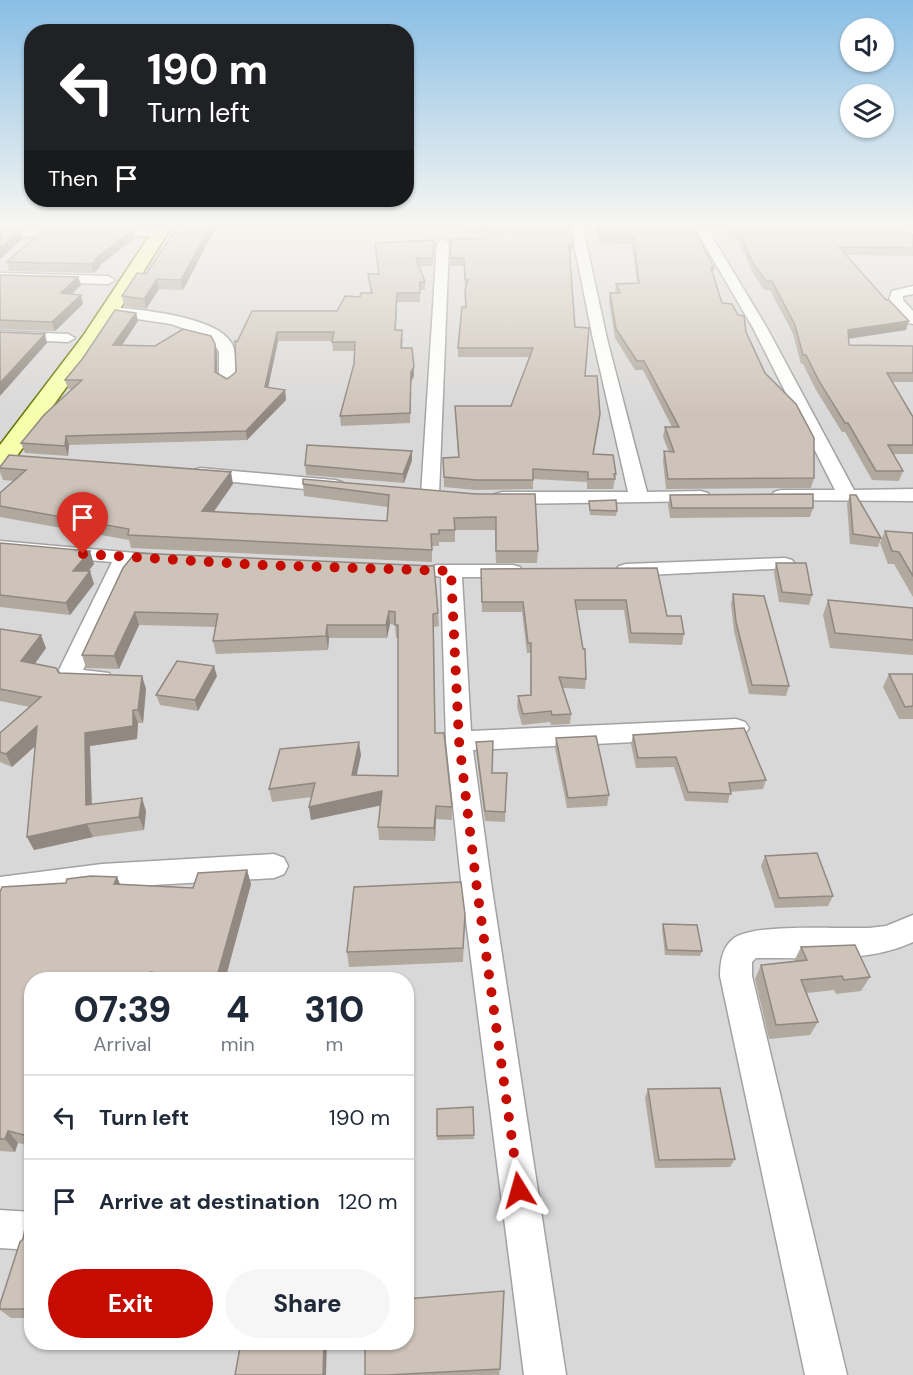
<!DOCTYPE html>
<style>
body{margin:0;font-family:"DM Sans",sans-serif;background:#f6f6f7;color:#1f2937;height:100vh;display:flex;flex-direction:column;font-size:22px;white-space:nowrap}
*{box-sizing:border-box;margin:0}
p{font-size:20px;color:#747a83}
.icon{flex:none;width:33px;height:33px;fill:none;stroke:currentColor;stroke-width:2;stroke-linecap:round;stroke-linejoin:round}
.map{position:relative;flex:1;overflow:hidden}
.panel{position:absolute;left:24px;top:972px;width:390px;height:378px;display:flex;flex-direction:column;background:#fff;border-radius:24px;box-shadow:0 2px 4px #0004}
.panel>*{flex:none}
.hud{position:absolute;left:24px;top:24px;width:390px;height:183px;border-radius:24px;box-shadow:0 2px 4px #0004;background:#202124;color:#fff;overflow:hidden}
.fabs{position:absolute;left:840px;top:18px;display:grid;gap:12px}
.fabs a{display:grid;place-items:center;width:54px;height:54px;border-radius:50%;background:#fff;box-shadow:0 2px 4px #0004;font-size:30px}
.pin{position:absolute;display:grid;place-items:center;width:51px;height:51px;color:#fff;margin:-62px -26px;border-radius:50% 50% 50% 0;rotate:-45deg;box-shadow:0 0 6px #0007}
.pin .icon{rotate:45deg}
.me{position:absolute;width:66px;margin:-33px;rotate:352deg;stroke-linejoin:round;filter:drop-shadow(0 0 4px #0008)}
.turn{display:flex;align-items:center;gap:21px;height:126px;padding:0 24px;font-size:27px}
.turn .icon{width:78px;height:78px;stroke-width:2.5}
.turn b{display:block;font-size:42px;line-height:51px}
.then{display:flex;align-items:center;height:57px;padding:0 24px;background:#0003;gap:12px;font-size:22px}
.eta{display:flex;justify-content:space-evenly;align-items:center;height:102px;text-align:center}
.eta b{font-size:36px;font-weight:800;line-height:42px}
.primary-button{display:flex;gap:12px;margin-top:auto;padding:12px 24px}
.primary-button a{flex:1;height:69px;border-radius:36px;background:#c60b00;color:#fff;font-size:24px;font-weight:800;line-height:69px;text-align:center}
.primary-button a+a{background:#f6f6f7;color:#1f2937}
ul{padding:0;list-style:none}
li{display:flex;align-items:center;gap:18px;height:84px;padding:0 24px;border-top:2px solid #e0e1e3}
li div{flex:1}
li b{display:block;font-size:22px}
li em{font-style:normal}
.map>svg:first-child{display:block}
.residential{fill:#d9d8d8;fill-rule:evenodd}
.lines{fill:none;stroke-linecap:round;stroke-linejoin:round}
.minor-casing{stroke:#a2a2a2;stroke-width:3}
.tertiary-casing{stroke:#a2a2a2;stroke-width:4}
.secondary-casing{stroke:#607400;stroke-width:3}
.minor{fill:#fff;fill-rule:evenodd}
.tertiary{fill:#fff;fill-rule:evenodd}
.secondary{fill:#f6ffac;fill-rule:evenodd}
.wall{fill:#b1a89e}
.shaded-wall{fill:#908881}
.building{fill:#cec3b8;stroke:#908881;stroke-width:1.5}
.route{stroke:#c60b00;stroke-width:10;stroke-dasharray:0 18}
</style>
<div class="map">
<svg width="913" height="1375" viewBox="0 0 913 1375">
<rect width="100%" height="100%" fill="#eeeadf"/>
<!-- residential -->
<path class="residential" d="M0,223h913v1152h-913zM32,980h374v362h-374z"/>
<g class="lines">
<defs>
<g id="minor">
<polygon points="897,223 909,223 913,229 913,241 909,240"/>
<polygon points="577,224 583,228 607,339 647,492 701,491 708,493 710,497 708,501 502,504 495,502 492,498 495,494 502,492 628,492 593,339 571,228"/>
<polygon points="702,226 708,230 767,328 854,490 913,489 913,501 774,500 772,496 774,492 781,490 835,490 753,328 696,230"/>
<polygon points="443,239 449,243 439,495 437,499 423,499 421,495 437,243"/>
<polygon points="0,273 108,276 115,280 108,284 0,281"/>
<polygon points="913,286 913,294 903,296 903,300 913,311 913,324 908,323 889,300 892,291"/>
<path d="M108,307c28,2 110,9 124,37 5,11 3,25 3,37l-8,5 -8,-5v-29l-7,-13 -41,-15 -68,-10 -2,-3z"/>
<polygon points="0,331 68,334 75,338 68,342 0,339"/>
<polygon points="200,468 335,480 342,482 344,486 342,490 335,492 194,478 191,474 194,470"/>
<polygon points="0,541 169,556 172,560 169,564 162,566 132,564 83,670 109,673 113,679 109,685 101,687 65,684 59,670 112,562 0,553"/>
<polygon points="785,558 792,560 795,564 792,568 626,576 619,574 616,570 619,566 626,564"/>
<polygon points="437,565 513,565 520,567 523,571 520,575 513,577 462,577 471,731 736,719 745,722 749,728 745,734 736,737 473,750 492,889 566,1375 524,1375 462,889 446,741 441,577 430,575 427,571 430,567"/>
<polygon points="274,854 284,858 288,866 284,874 274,878 102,888 0,901 0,877 102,864"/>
<path d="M913,915v27c-47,22 -106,15 -157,16l-4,4v14l95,399h-42l-85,-399c0,-14 2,-29 14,-38 22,-15 105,-9 135,-10l17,-2z"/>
<polygon points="0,1210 32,1212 32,1250 0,1248"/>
</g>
<polygon id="tertiary" points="0,228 159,228 166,232 159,236 0,236"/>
<polygon id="secondary" points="158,223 174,223 101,339 9,467 0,469 0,445 83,336"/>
</defs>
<!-- minor casing -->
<use href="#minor" class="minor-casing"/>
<!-- tertiary casing -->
<use href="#tertiary" class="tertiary-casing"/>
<!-- secondary casing -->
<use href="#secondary" class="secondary-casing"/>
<!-- minor -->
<use href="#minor" class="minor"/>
<!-- tertiary -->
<use href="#tertiary" class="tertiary"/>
<!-- secondary -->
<use href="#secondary" class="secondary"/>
</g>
<!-- wall -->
<g class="wall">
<polygon points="0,223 156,223 152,226 0,226"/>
<polygon points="180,223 218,223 183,290 159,289 146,309 124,306 122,296 146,274"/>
<polygon points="406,223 571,223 570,227 573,244 572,252 570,252 575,327 585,376 599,423 594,454 616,474 613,489 587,489 587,482 533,479 533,489 476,490 444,487 443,458 458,457 455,406 511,406 529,357 458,357 458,348 465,307 466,288 465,288 464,266 450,266 451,239 486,238 486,235"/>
<polygon points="596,223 657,223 662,230 714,268 713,274 722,303 746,332 814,478 811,488 666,489 663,461 664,451 669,452 663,437 665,427 672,427 643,370 635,370 615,338 609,302 610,293 615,293 616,284 637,283 632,244 599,243"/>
<polygon points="720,223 902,223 910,234 913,234 913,256 846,255 906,330 849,339 849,345 913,346 913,382 893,382 913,417 913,454 893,454 903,471 899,481 872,480 845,432 842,432 816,390 803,364 801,364 793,334 770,290 764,290 752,271 738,240 731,240"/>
<polygon points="133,230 135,238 100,265 100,267 93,273 9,271 7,262"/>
<polygon points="434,248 433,266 419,266 425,282 425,290 420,290 420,302 397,302 396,330 403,339 402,348 414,376 411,382 410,423 341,426 340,416 354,364 354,351 333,351 332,341 278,341 268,388 285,390 286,400 247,440 69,445 68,456 25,453 21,443 73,389 68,389 65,380 136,313 138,321 122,345 155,346 215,344 217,353 217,373 227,379 236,372 237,342 337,311 360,297 371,293 368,274 378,274 376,251"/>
<polygon points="0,275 78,277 81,285 72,294 81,295 83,304 55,331 0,329"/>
<polygon points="412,460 404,483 306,475 305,465"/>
<polygon points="0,467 233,484 214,512 387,521 388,507 304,496 303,484 476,494 538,551 537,563 496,563 495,530 455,530 455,542 439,542 439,546 432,546 432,562 131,548 129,540 0,517 0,506 14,481 3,480 0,472"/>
<polygon points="670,495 813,508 810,517 670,518 668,505"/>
<polygon points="850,495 881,538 878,547 850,544 847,504"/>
<polygon points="589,501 617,511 616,516 590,515"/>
<polygon points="885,531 913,533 913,597 894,564 888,564 880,543"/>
<polygon points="0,543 94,564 88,571 94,584 70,615 0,607"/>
<polygon points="776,563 812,595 809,605 779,602 774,573"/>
<polygon points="123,568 438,613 439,626 434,627 435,733 452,807 452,820 436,819 435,841 379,840 378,827 380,805 311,820 309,807 312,797 272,802 269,789 361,755 356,775 398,776 398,638 396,638 395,625 390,624 387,638 329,638 328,650 216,654 213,641 216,627 139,625 119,669 86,668 82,655"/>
<polygon points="657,568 667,616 684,634 682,645 629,643 624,610 576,610 586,679 585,689 563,688 571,714 570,724 551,725 550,722 522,725 517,707 518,696 530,695 531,653 527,653 522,612 482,612 481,579"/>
<polygon points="733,594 789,686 786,696 749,694 734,631 731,604"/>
<polygon points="828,600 913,608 913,655 830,648 823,615"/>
<polygon points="0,629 46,648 35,664 59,673 142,676 146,689 143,723 138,723 137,739 90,746 92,804 146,811 144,830 93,837 34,850 27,837 35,746 12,767 0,762 0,733 30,707 0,701"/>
<polygon points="889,674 913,674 913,719 899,719 883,687"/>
<polygon points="217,676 198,711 160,705 156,695"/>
<polygon points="633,735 766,780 763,789 730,792 728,803 685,801 674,767 636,768 631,744"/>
<polygon points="556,738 609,795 607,806 567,808 555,748"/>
<polygon points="476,742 492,773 507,773 505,822 485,821 476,752"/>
<polygon points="765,856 833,896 828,906 775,908 761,866"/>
<polygon points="247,870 251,884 225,980 32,980 32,1146 18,1143 15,1152 0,1151 0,892 66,883 117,877 120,884 193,888"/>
<polygon points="465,915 463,962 349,967 347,952"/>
<polygon points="663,924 702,951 700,956 665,955 662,929"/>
<polygon points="801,947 870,977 861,991 836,994 834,990 807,993 818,1022 810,1035 769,1039 755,979 761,965 794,961"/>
<polygon points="648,1089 735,1159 730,1167 655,1168 645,1098"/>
<polygon points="473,1107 474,1139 437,1140 437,1109"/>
<polygon points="32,1218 32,1318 11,1318 0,1310 0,1304"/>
<polygon points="500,1369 499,1375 365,1375"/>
</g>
<!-- shaded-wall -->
<g class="shaded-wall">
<polygon points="212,223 218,223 183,290 181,280"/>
<polygon points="21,230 24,238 0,259 0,248"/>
<polygon points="133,230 135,238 100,265 100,267 93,273 91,264 96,258"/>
<polygon points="78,277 81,285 63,302 61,293"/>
<polygon points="157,279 159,289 146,309 144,299"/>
<polygon points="81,295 83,304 55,331 52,322"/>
<polygon points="136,313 138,321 116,354 113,345"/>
<polygon points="909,321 906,330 845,339 848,330"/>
<polygon points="277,332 278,341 266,397 265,387"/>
<polygon points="45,334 47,343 0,396 0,383"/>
<polygon points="215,344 217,353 217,381 215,372"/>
<polygon points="414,367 414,376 411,382 410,423 411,372"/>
<polygon points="285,390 286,400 247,440 246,431"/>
<polygon points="66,436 69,445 68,456 65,446"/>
<polygon points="412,451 412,460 404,483 403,474"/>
<polygon points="231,472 233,484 205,523 202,511"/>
<polygon points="90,551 94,564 78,584 73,571"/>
<polygon points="90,571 94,584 70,615 66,603"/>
<polygon points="389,611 390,624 387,638 386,625"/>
<polygon points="135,612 139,625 119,669 114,656"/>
<polygon points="327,625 329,638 328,650 326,636"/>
<polygon points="41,635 46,648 27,674 21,661"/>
<polygon points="214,666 217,676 198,711 195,700"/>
<polygon points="142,676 146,689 143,723 138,710"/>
<polygon points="133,710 138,723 137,739 90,746 92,818 86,805 85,733"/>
<polygon points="37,726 43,739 12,767 6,754"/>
<polygon points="359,742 361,755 354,788 352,775"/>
<polygon points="382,791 383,805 311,820 309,807"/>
<polygon points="142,798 146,811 144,830 139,817"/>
<polygon points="436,806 436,819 435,841 434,828"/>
<polygon points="87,824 93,837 34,850 27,837"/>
<polygon points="247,870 251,884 225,980 216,980"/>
<polygon points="117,877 123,892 114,884"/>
<polygon points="150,972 153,980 148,980"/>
<polygon points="8,1131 18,1143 15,1152 5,1139"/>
<polygon points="324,1342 327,1342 326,1375 323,1375"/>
</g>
<!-- building -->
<g class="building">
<polygon points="180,223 212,223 181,280 157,279 144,299 122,296 137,273 146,274"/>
<polygon points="455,223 570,223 573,244 569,245 575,327 589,328 585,376 597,376 600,414 593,454 613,455 616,474 614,474 615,479 588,479 588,472 533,469 533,480 476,480 444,477 443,458 459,457 455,406 511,406 533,348 458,348 462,307 466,307 465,290 468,280 465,280 464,258 450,258 451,239 486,238 486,227"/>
<polygon points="598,223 657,223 662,230 694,228 714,268 711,268 722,303 732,304 738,315 744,316 746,332 765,373 796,404 814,438 814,478 668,479 664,451 674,452 665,427 679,427 644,361 637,361 616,329 610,293 620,293 616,284 639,283 633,236 600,235"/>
<polygon points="727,223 902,223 910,234 913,234 913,248 839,247 886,300 889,300 909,321 848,330 849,345 913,346 913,373 887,373 913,417 913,445 888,445 903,471 876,471 848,423 845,423 819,381 806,355 803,355 795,325 772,281 766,281 753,263 739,232 733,232"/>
<polygon points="0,230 21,230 0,248"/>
<polygon points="43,230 133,230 96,258 98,258 91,264 7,262"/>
<polygon points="434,240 433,258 416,258 425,282 420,282 420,293 397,293 395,330 402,330 401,348 412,348 414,367 411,372 410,413 340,416 354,364 355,342 332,342 334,332 277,332 265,387 285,390 246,431 66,436 65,446 21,443 44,415 82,380 65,380 83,358 115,310 136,313 113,345 155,346 183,329 211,336 215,344 215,372 227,379 236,372 235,341 237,342 252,311 337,311 345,296 360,297 361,293 372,293 368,274 379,274 375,243"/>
<polygon points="0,275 78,277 61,293 81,295 52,322 0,320"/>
<polygon points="0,332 45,334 0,383"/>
<polygon points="307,445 412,451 403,474 305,465"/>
<polygon points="9,455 231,472 202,511 387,521 389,495 303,484 303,479 476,494 535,494 538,551 496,551 496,517 454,518 455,530 439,530 439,534 431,534 432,550 128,535 129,529 0,506 0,493 26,470 0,468 0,467"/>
<polygon points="813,494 813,508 672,508 670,495"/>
<polygon points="850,495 856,495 881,538 853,534"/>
<polygon points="616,500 617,511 590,510 589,501"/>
<polygon points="885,531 913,533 913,576 899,552 892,551"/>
<polygon points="0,543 90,551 73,571 90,571 66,603 0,595"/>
<polygon points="135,553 434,566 438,613 433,614 435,733 444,733 452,807 436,806 434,828 378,827 382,791 309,807 315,783 269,789 280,749 359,742 352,775 398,776 398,625 395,625 395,612 389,611 386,625 327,625 326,636 213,641 218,614 135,612 114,656 82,655 123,568"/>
<polygon points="776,563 806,563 812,595 782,592"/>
<polygon points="657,568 667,616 681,616 684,634 631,633 626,600 575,600 583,649 585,649 586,679 559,677 571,714 552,715 551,711 523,714 518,696 531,695 531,643 528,643 523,602 482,602 481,569"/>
<polygon points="733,594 764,596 789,686 752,685 736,622"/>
<polygon points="828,600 913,608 913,640 835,633"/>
<polygon points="0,629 41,635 21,661 56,668 59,673 142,676 138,710 133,710 133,726 85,733 86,805 142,798 139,817 87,824 27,837 37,726 6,754 0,752 0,733 41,697 0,689"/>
<polygon points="177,661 214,666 195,700 156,695"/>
<polygon points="889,674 913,674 913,706 905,707"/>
<polygon points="744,728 766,780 729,783 731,794 688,792 676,757 638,758 633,735"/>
<polygon points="596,736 609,795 568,798 556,738"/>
<polygon points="493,741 492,773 507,773 505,812 485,811 476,742"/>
<polygon points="817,853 833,896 779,898 765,856"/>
<polygon points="247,870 216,980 150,972 148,980 32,980 32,1137 8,1131 5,1139 0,1139 0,892 2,887 66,883 67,879 91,876 117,877 114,884 193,888 198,873"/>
<polygon points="461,882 465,915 463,948 347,952 354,887"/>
<polygon points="663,924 697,925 702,951 667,950"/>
<polygon points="855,945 870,977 844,980 842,976 801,980 818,1022 776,1025 761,965 807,960 801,947"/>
<polygon points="720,1088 735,1159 659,1160 648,1089"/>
<polygon points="473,1107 474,1135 437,1136 437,1109"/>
<polygon points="27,1218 32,1218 32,1309 0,1309 0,1304 20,1242 23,1239"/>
<polygon points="504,1291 500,1369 387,1375 365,1375 365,1342 406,1342 406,1299"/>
<polygon points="241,1342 324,1342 323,1375 235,1375"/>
</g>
<!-- sky -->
<linearGradient id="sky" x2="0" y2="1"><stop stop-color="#89bee5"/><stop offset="0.54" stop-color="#f7f6f1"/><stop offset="1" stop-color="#f7f6f1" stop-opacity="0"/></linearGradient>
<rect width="913" height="415" fill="url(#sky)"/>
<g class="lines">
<!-- route -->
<polyline class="route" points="83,554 259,565 451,571 459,741 477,889 519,1190"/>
</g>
</svg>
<div class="fabs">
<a><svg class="icon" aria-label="sound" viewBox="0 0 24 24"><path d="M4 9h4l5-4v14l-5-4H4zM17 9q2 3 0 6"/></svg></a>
<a><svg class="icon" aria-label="layers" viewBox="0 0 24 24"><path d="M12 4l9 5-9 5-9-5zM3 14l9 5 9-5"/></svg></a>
</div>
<div class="pin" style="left:83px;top:554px;background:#d93025"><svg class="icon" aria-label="arrive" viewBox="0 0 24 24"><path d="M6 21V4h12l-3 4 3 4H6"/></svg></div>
<svg class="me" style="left:519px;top:1190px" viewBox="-20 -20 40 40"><path d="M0-17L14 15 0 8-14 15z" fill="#c60b00" stroke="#fff" stroke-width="4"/></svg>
<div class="hud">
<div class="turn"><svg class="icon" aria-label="left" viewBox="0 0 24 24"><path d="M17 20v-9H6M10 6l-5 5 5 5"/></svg><div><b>190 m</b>Turn left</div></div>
<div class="then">Then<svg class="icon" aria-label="arrive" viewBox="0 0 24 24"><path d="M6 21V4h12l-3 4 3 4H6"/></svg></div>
</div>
<section class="panel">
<div class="eta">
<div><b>07:39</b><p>Arrival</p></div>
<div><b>4</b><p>min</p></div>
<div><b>310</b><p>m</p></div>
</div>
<ul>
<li><svg class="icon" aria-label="left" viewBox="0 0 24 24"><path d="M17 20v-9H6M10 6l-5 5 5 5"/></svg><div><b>Turn left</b></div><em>190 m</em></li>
<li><svg class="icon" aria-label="arrive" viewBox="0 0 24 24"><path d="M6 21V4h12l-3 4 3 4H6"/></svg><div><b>Arrive at destination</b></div><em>120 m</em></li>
</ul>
<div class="primary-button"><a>Exit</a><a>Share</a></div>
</section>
</div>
